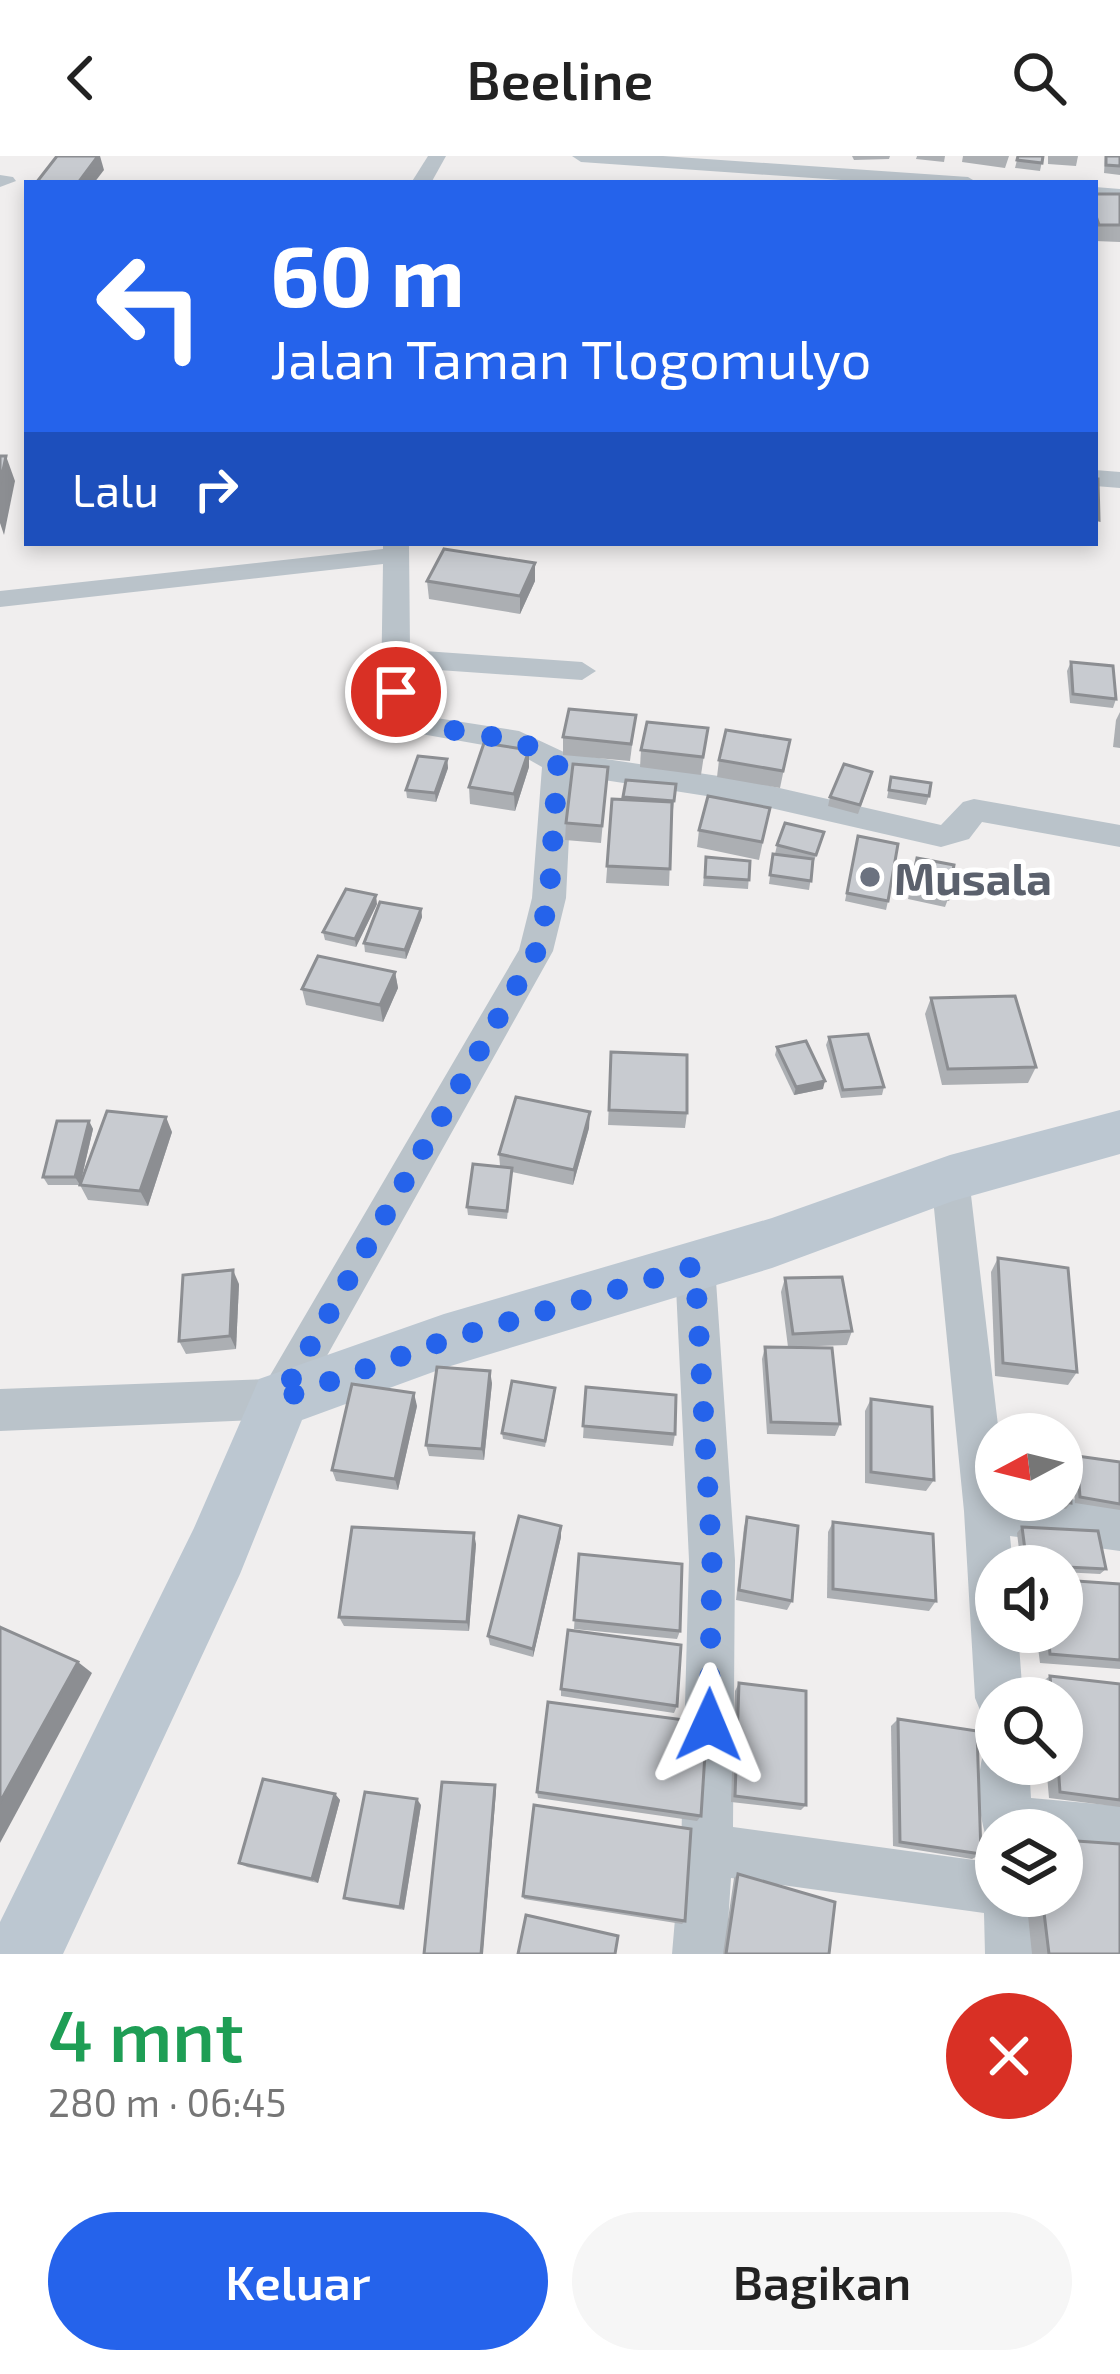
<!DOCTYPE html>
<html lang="id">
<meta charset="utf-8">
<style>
body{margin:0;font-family:"Exo 2",sans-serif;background:#f6f6f6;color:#222;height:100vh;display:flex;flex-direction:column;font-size:45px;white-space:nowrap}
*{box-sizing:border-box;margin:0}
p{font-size:39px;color:#767676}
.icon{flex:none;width:66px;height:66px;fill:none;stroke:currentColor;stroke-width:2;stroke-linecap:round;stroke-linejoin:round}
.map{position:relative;height:1798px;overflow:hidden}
.panel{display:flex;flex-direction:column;background:#fff;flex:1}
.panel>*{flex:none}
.banner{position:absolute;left:24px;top:24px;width:1074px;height:366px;border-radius:0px;box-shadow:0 6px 18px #0003;background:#2563eb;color:#fff;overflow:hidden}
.needle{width:78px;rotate:263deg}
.controls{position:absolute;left:975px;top:1257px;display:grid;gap:24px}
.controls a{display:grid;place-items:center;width:108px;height:108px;border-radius:50%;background:#fff;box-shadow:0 6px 18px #0003;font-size:60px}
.pin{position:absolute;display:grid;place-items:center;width:102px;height:102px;color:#fff;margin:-51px;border:6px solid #fff;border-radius:50%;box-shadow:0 3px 12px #0007}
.me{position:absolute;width:132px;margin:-66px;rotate:1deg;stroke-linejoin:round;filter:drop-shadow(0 0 9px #0008)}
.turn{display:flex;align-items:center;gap:42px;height:252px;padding:0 48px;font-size:54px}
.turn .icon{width:156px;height:156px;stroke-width:2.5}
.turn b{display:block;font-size:84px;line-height:102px}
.then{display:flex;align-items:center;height:114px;padding:0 48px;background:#0003;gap:24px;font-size:45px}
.round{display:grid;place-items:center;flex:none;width:126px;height:126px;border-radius:63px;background:#f6f6f6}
.summary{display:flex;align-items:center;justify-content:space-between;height:204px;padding:0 48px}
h1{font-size:72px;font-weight:600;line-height:90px;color:#1e9e55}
.button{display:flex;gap:24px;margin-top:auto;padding:24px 48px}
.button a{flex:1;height:138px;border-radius:72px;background:#2563eb;color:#fff;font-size:48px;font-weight:600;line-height:138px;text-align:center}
.button a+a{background:#f6f6f6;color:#222}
header{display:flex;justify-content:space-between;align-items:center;height:156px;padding:0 48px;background:#fff;font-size:54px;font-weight:600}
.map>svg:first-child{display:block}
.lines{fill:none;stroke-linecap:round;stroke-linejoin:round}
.street{fill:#bac3ca;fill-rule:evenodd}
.secondary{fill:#bcc7d1;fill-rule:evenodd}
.wall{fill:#acafb3}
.shaded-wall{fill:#8c8e92}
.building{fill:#c8cbd0;stroke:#8c8e92;stroke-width:3}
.route{stroke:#2563eb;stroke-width:21;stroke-dasharray:0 37.8}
.worship-dot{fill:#6b7280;stroke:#fff;stroke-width:4.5}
.labels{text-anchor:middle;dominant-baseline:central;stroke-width:10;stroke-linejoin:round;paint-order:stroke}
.worship-label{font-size:45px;font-weight:bold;fill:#5b616d;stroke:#fff;text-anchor:start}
</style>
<header><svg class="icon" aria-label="back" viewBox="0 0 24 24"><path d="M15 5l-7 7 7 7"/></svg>Beeline<svg class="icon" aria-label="search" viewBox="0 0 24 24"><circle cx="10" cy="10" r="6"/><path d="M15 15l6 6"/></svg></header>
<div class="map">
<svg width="1120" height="1798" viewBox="0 0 1120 1798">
<rect width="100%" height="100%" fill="#f0eeee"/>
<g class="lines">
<!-- street -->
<g class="street">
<polygon points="428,0 446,0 431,27 411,27"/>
<polygon points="572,0 663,0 968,21 978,27 885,27 581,6"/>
<polygon points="0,19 13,21 16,25 0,31"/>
<polygon points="1095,31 1120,33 1120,45 1095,43"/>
<polygon points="1095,314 1120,316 1120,332 1095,330"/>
<polygon points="383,387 409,387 410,494 582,506 596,515 582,524 410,512 411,535 430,561 519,575 566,597 745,624 941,669 963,646 974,643 1120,669 1120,691 982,666 969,683 941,691 745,646 572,619 566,742 553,795 295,1257 280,1263 0,1275 0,1233 268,1223 519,794 532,742 542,611 512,594 410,576 381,536 383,408 0,451 0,435 383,393"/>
<polygon points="950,1005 964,1010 969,1022 999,1278 996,1344 1062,1342 1120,1349 1120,1395 1010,1380 1013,1410 996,1410 996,1476 1018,1476 1023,1542 996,1542 996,1565 982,1559 975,1542 964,1355 931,1022 936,1010"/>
<polygon points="695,1092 709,1097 715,1110 735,1404 733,1671 996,1707 996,1740 1035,1740 1039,1798 985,1798 984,1757 731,1722 726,1798 672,1798 681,1693 689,1404 675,1110 681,1097"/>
<path d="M996,1587v21h33l2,34 89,8v50l-58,-5v-21h-66v20l-6,-2c-12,-29 -16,-72 -4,-102z"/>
</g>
<!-- secondary -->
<polygon class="secondary" points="1120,954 1120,998 953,1045 772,1112 444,1212 302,1264 240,1418 63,1798 0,1798 0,1766 194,1372 259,1223 444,1158 772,1062 950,999"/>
</g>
<!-- wall -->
<g class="wall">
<polygon points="852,0 890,0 889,3 854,4"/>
<polygon points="917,0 945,0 944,6 916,3"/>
<polygon points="963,0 1009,0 1005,12 962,6"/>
<polygon points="1018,0 1043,0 1040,15 1015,12"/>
<polygon points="1048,0 1078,0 1076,10 1048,8"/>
<polygon points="1105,0 1120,0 1120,19 1104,17"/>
<polygon points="1095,38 1120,38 1120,86 1095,85"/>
<polygon points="535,407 535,425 520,458 429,443 427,425"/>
<polygon points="1071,506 1116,543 1113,552 1070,547 1067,515"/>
<polygon points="1120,556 1120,592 1113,591 1116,564"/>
<polygon points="636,559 630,605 563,599 563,581"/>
<polygon points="708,572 701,619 640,611 641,594"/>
<polygon points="790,584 780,632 717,621 719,604"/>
<polygon points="447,603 448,612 436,646 407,642 406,634"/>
<polygon points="529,611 515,655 470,648 469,631"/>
<polygon points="608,611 601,687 565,684 566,667"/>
<polygon points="891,621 929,640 926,649 887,642"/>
<polygon points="626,624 676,628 673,654 672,654 669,730 606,727 612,643 623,643"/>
<polygon points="870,625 858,658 828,650 830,641"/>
<polygon points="770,652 759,704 697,691 699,674"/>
<polygon points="824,676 813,708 809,734 769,728 773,698 775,698 777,689"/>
<polygon points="858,680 888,745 886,754 845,745"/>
<polygon points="706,701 750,705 748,733 703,730"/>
<polygon points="917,702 948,743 945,751 908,743"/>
<polygon points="377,748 356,791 325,784 323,776"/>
<polygon points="421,753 422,761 406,803 365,796 364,787"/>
<polygon points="395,816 398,832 383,866 306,849 302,833"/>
<polygon points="931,842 1036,911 1028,927 942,929 925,858"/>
<polygon points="829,881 884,931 882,939 841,942 826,889"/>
<polygon points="777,891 823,933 794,939 775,899"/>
<polygon points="611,896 687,957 685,972 608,969"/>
<polygon points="89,965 93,973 80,1029 48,1029 43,1021"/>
<polygon points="589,972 573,1029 512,1016 507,1063 468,1059 467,1051 500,1010 499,998"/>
<polygon points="172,976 148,1050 88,1044 80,1029"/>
<polygon points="998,1102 1077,1216 1068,1229 995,1220 991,1116"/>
<polygon points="785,1122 852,1175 847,1189 791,1191 840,1268 835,1280 767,1278 762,1203 765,1191 788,1191 781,1136"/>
<polygon points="239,1128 236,1193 186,1198 179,1185"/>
<polygon points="492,1227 484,1304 429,1300 426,1289"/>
<polygon points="586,1231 675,1278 673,1290 583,1282"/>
<polygon points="555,1239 545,1291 503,1283 502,1277"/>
<polygon points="871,1243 934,1324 926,1335 865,1327 865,1255"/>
<polygon points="417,1250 398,1334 336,1325 332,1314"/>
<polygon points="1077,1300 1120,1306 1120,1354 1075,1347 1072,1306"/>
<polygon points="1024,1344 1062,1344 1071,1347 1066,1353 1024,1346"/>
<polygon points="747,1361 792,1445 787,1454 736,1444 744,1371"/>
<polygon points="833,1366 936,1445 929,1455 827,1442 828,1376"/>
<polygon points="561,1370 561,1381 533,1501 490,1489 488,1480"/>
<polygon points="1022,1371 1106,1413 1100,1418 1062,1416 1062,1410 1021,1410 1017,1377"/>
<polygon points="476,1388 469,1475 344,1470 339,1461"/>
<polygon points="579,1398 680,1475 677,1483 574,1473"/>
<polygon points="1120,1428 1120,1513 1040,1507 1036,1476 1062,1476"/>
<polygon points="1050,1520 1120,1528 1120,1651 1049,1642 1046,1608 1062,1608 1062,1542 1041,1542 1039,1528"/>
<polygon points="739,1527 806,1649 801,1654 731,1646 735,1535"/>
<polygon points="561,1533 677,1550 674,1557 561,1540"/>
<polygon points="898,1563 981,1698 972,1703 893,1690 891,1570"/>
<polygon points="537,1636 701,1660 697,1665 538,1642"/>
<polygon points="335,1638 340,1644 318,1727 247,1711 239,1707"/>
<polygon points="421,1649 404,1754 349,1745 344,1742"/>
<polygon points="738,1718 829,1798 723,1798 734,1722"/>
<polygon points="523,1740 685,1765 682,1768 524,1743"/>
<polygon points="1026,1740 1062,1740 1120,1798 1032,1798"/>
</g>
<!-- shaded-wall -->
<g class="shaded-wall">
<polygon points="98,0 100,0 104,14 94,27 78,27"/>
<polygon points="6,300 15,325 4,379 0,367 0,329"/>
<polygon points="535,407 535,425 520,458 520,440"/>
<polygon points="529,594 529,611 515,655 514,638"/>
<polygon points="447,603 448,612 436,646 435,637"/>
<polygon points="376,739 377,748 356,791 355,783"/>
<polygon points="421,753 422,761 406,803 405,794"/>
<polygon points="395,816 398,832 383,866 380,849"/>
<polygon points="825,925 823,933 794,939 796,931"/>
<polygon points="590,956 589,972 573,1029 574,1014"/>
<polygon points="166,961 172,976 148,1050 140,1035"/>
<polygon points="89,965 93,973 80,1029 75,1021"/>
<polygon points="233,1114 239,1128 236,1193 230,1180"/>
<polygon points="490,1215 492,1227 484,1304 482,1293"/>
<polygon points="414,1237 417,1250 398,1334 395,1323"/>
<polygon points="561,1370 561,1381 533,1501 533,1493"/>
<polygon points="474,1377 476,1388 469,1475 467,1466"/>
<polygon points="78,1506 92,1517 0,1687 0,1646"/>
<polygon points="495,1629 496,1635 483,1798 481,1798"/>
<polygon points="335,1638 340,1644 318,1727 312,1723"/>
<polygon points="417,1643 421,1649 404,1754 400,1751"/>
</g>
<!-- building -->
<g class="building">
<polygon points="57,0 98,0 78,27 36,27"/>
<polygon points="1018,0 1043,0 1042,7 1017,4"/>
<polygon points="1106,0 1120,0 1120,10 1106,9"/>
<polygon points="1095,38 1120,38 1120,69 1099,69 1095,57"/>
<polygon points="0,300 6,300 0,329"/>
<polygon points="1095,323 1098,323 1099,364 1095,363"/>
<polygon points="444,393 535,407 520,440 427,425"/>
<polygon points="1071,506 1113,510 1116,543 1073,538"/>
<polygon points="569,553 636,559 631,588 563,581"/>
<polygon points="647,566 708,572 703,601 641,594"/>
<polygon points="726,574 790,584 783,615 719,604"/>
<polygon points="484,587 529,594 514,638 469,631"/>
<polygon points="418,600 447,603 435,637 406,634"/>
<polygon points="573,608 608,611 602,670 566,667"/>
<polygon points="844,608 872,616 860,649 830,641"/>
<polygon points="891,621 931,627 929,640 889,634"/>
<polygon points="626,624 676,628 674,645 623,641"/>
<polygon points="708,640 770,652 762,686 699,674"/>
<polygon points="612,643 672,646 670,713 607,710"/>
<polygon points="785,667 824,676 816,699 777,689"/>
<polygon points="858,680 898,688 888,745 847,737"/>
<polygon points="773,698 813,703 811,725 770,719"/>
<polygon points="706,701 750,705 749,724 705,721"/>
<polygon points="917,702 954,709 948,743 910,735"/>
<polygon points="346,733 376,739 355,783 323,776"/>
<polygon points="380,746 421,753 405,794 364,787"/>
<polygon points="318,800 395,816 380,849 302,833"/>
<polygon points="1015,840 1036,911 948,913 931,842"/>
<polygon points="868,878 884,931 843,934 829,881"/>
<polygon points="806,885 825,925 796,931 777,891"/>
<polygon points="611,896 687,899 687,957 609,954"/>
<polygon points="516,941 590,956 574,1014 499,998"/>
<polygon points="107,955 166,961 140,1035 80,1029"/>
<polygon points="57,965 89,965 75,1021 43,1021"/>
<polygon points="473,1008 512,1012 507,1055 467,1051"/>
<polygon points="998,1102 1068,1112 1077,1216 1003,1207"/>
<polygon points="233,1114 230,1180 179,1185 183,1119"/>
<polygon points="842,1121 852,1175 793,1178 785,1122"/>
<polygon points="765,1191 832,1192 840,1268 771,1266"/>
<polygon points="437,1211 490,1215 482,1293 426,1289"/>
<polygon points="512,1225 555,1232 545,1285 502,1277"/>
<polygon points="352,1228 414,1237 395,1323 332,1314"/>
<polygon points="586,1231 676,1239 675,1278 583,1270"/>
<polygon points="871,1243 932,1251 934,1324 871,1316"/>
<polygon points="1062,1287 1069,1288 1071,1347 1051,1344 1062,1344"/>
<polygon points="1077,1300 1120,1306 1120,1348 1080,1341"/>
<polygon points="519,1360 561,1370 533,1493 488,1480"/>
<polygon points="747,1361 798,1370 792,1445 739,1434"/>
<polygon points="833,1366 933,1378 936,1445 833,1433"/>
<polygon points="352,1371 474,1377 467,1466 339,1461"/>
<polygon points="1022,1371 1098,1375 1106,1413 1027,1409"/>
<polygon points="579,1398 682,1408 680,1475 574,1464"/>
<polygon points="1062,1424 1120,1428 1120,1504 1050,1498 1048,1476 1062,1476"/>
<polygon points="0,1471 78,1506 0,1646"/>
<polygon points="568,1474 681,1489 677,1550 561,1533"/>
<polygon points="1050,1520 1120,1528 1120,1644 1060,1636 1058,1608 1062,1608 1062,1542 1052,1542"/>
<polygon points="739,1527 806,1535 806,1649 735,1640"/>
<polygon points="548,1546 707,1567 701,1660 537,1636"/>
<polygon points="898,1563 977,1575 981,1698 900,1686"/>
<polygon points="263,1623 335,1638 312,1723 239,1707"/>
<polygon points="442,1626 495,1629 481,1798 424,1798"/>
<polygon points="365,1636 417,1643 400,1751 344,1742"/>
<polygon points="534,1649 691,1673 685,1765 523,1740"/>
<polygon points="1062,1684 1120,1688 1120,1798 1049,1798 1042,1740 1062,1740"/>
<polygon points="738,1718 835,1746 829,1798 726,1798"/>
<polygon points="526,1759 618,1780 615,1798 518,1798"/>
</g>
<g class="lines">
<!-- route -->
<polyline class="route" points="396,536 408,557 421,569 519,585 558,606 549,742 536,796 280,1243 444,1185 695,1110 712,1404 709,1569"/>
</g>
<!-- markers -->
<circle class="worship-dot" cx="870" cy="721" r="12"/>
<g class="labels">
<!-- worship labels -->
<g class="worship-label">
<text x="894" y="721">Musala</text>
</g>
</g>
</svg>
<div class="controls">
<a><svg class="needle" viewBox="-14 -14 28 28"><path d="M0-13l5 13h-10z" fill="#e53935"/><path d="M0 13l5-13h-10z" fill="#767676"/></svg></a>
<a><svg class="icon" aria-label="sound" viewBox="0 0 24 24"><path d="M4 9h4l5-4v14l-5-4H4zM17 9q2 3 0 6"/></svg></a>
<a><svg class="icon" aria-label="search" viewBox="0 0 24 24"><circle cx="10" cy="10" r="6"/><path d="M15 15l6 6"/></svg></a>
<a><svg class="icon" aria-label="layers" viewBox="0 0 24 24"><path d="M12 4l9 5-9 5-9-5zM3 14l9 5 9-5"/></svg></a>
</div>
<div class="pin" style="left:396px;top:536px;background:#d93025"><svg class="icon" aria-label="arrive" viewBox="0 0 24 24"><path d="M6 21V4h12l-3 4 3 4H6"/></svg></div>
<svg class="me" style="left:709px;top:1569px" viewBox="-20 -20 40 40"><path d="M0-17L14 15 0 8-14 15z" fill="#2563eb" stroke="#fff" stroke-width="4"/></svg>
<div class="banner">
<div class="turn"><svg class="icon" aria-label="left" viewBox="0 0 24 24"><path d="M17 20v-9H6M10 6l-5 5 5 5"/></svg><div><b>60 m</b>Jalan Taman Tlogomulyo</div></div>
<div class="then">Lalu<svg class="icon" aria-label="right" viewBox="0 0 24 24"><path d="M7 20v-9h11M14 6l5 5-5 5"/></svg></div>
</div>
</div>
<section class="panel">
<div class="summary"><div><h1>4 mnt</h1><p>280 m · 06:45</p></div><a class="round" style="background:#d93025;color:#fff"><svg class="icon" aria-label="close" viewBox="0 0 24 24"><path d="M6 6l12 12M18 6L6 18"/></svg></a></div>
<div class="button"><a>Keluar</a><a>Bagikan</a></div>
</section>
